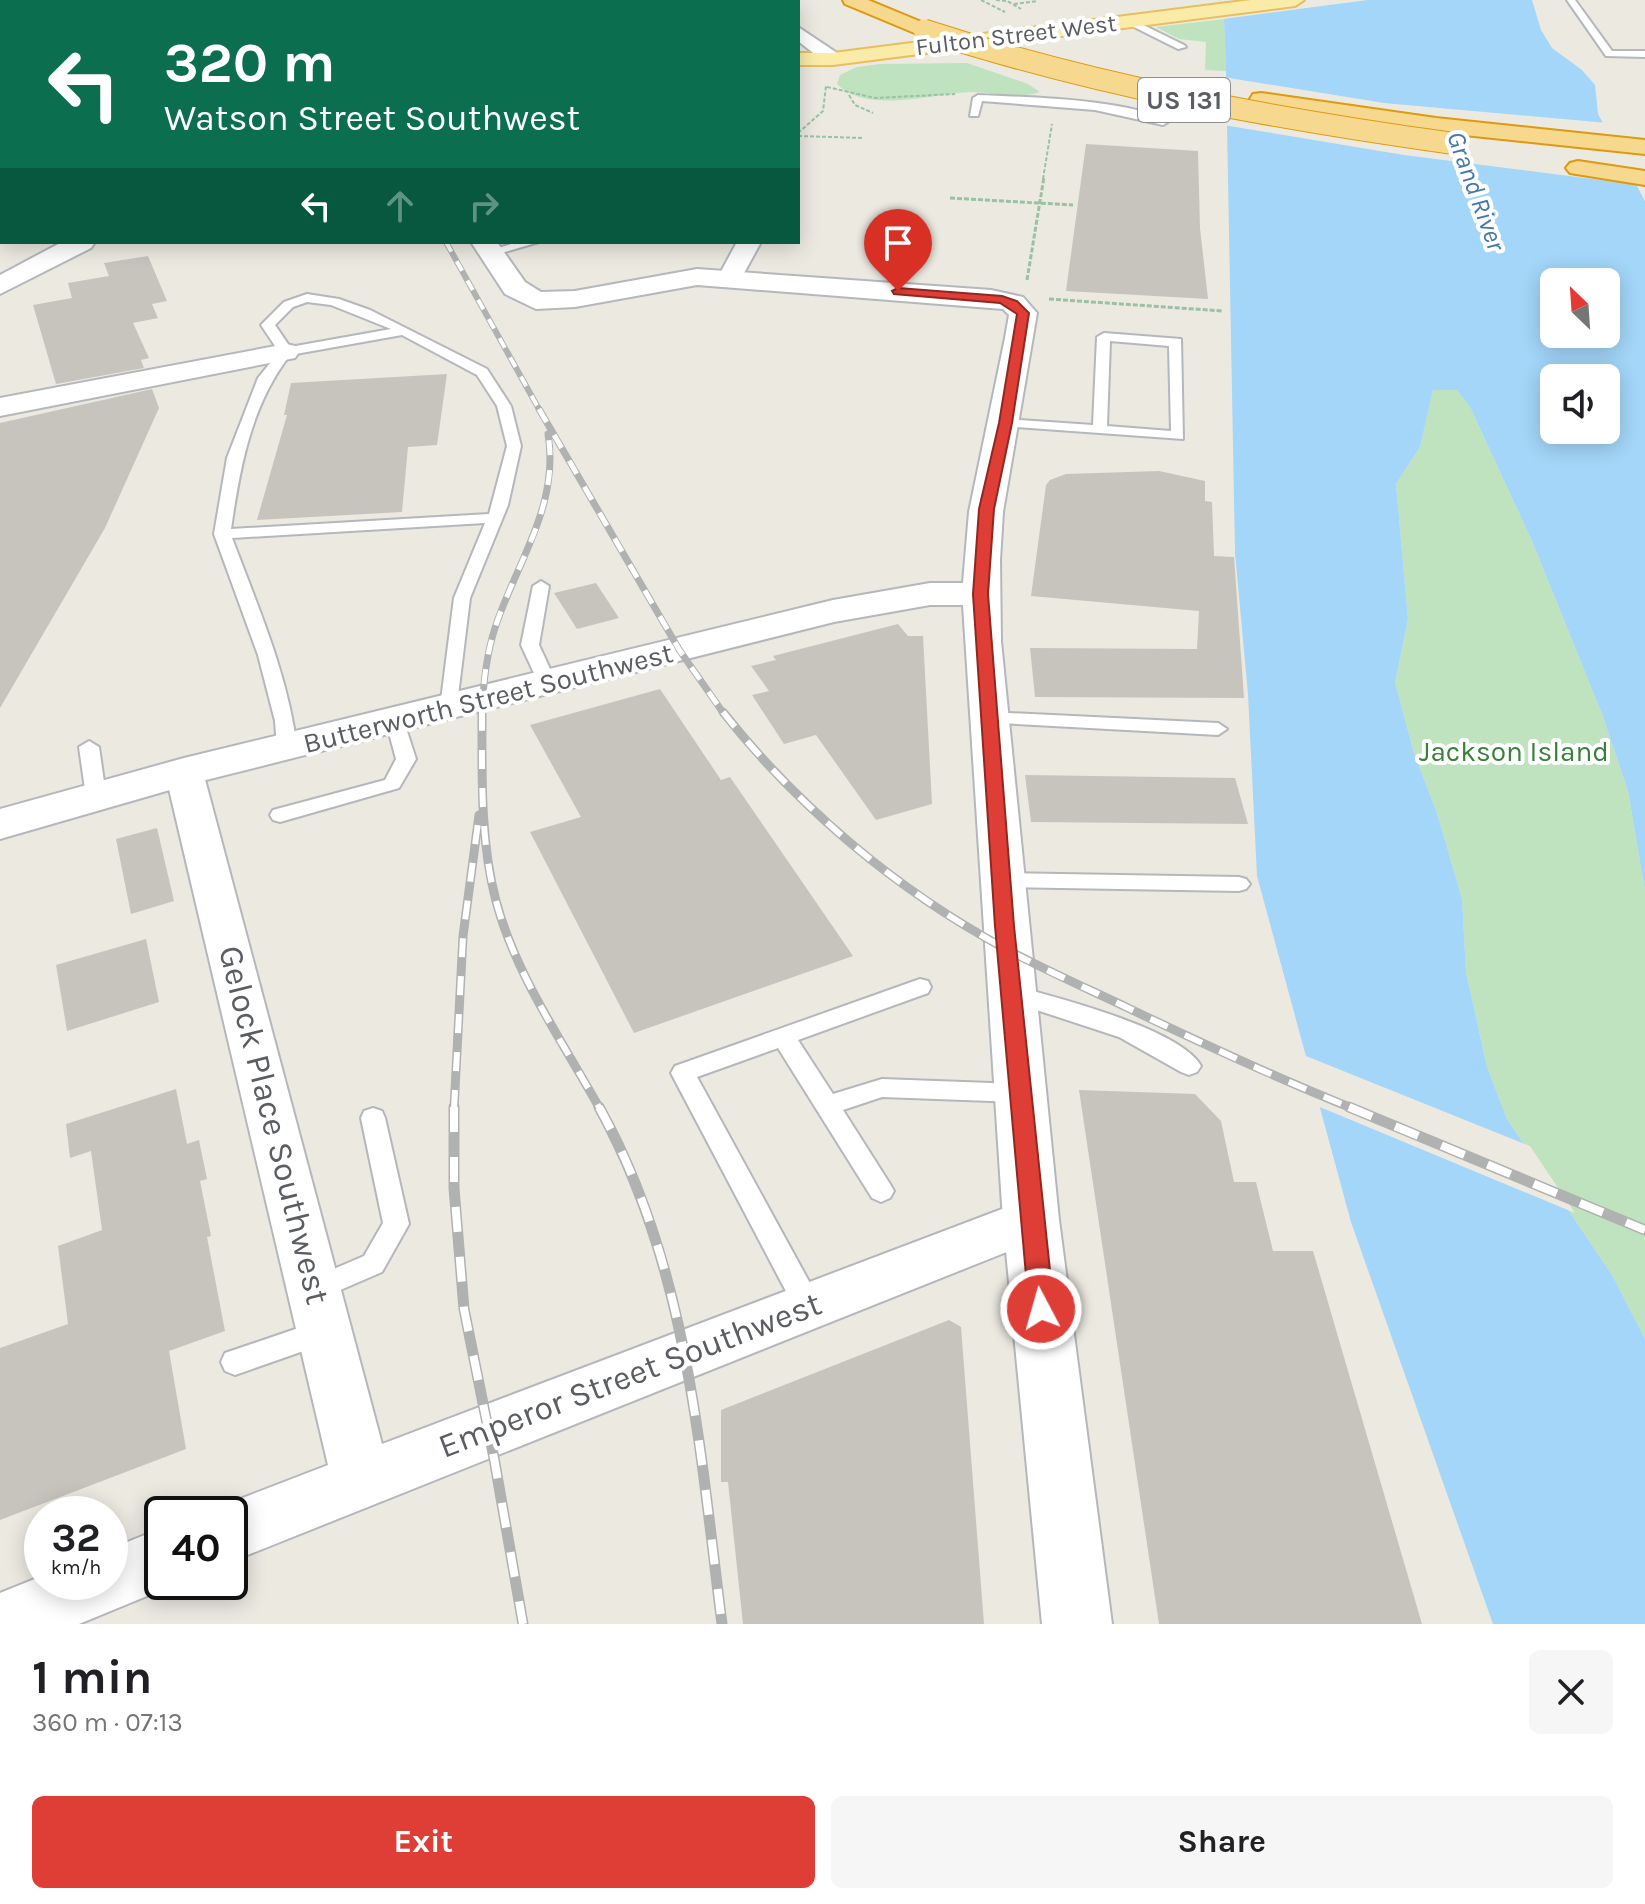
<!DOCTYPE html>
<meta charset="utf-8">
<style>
body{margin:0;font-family:Karla,sans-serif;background:#f6f6f6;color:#202124;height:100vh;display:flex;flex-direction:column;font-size:30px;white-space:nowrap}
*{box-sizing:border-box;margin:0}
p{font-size:26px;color:#757577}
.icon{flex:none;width:44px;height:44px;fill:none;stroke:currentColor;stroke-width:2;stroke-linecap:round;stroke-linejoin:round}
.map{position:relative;height:1624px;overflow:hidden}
.side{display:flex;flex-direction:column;background:#fff;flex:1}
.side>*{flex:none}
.top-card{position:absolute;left:0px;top:0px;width:800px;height:244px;box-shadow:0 4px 20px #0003;background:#0b6e4f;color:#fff;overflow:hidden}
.needle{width:52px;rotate:335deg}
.controls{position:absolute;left:1540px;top:268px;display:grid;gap:16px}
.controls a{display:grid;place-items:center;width:80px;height:80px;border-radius:12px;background:#fff;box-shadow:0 4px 20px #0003;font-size:40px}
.speed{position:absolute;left:24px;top:1496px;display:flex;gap:16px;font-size:40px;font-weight:700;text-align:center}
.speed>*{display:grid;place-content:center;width:104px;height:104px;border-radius:50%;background:#fff;box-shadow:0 4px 20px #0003;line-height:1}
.speed small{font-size:20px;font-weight:400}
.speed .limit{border:4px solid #111;border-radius:12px;background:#fff;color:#111}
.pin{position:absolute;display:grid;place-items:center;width:68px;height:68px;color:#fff;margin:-82px -34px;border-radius:50% 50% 50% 0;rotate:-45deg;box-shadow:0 0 8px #0007}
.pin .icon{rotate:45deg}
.me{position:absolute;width:88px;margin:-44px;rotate:354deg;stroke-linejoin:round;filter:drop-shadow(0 0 6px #0008)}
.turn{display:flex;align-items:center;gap:28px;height:168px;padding:0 32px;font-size:36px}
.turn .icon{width:104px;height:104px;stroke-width:2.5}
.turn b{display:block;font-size:56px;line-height:68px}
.lanes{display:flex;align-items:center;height:76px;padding:0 32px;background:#0003;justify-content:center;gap:40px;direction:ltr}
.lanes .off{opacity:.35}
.round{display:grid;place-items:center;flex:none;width:84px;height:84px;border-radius:12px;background:#f6f6f6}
.summary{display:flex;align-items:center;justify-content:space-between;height:136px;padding:0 32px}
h1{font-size:48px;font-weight:700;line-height:60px}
.cta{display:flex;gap:16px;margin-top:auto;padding:16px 32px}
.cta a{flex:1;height:92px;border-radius:12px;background:#de3e35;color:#fff;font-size:32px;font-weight:700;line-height:92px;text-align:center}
.cta a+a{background:#f6f6f6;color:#202124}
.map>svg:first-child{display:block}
.green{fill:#bfe2bf}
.water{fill:#a3d6f9;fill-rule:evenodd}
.pier{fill:#ece9e1}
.building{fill:#c7c4be}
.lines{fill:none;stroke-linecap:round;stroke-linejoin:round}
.service-casing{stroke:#b4b7bb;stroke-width:4}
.minor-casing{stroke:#b4b7bb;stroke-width:4}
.tertiary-casing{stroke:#b4b7bb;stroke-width:4}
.primary-casing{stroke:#e8be5e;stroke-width:4}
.motorway-casing{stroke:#df990d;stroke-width:4}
.path-far1{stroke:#99c2a3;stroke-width:2;stroke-dasharray:4 2;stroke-linecap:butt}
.path{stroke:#99c2a3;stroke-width:3;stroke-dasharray:5 2;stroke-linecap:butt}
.service{fill:#fff;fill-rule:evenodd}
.minor{fill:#fff;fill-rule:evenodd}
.tertiary{fill:#fff;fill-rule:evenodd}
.primary{fill:#faeba8;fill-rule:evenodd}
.motorway{fill:#f6d98e;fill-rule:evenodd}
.rail-far3-casing{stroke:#b0b1b1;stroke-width:6}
.rail-far2-casing{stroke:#b0b1b1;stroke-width:7}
.rail-far1-casing{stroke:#b0b1b1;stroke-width:9}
.rail-casing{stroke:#b0b1b1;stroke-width:11}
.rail-far3{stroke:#fff;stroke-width:4;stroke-dasharray:11;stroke-linecap:butt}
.rail-far2{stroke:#fff;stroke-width:5;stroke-dasharray:15;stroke-linecap:butt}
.rail-far1{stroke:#fff;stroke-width:6;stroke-dasharray:19;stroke-linecap:butt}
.rail{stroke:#fff;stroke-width:8;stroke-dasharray:25;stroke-linecap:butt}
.motorway-bridge-casing{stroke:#df990d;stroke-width:23;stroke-linecap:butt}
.motorway-bridge{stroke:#f6d98e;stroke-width:21}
.route{fill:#de3e35;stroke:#902822;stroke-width:2}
.labels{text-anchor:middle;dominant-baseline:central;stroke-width:8;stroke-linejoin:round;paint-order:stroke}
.far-street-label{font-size:24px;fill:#5a5d61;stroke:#fff}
.shield{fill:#fff;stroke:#8c8e90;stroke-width:2}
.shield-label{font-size:26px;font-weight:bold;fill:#5a5d61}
.far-water-label{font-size:26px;font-style:italic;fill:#4278aa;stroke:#fff}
.street-label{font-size:28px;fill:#5a5d61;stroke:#fff}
.park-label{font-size:28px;fill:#39813b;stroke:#fff}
.near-street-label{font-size:34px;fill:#5a5d61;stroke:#fff}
</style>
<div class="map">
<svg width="1645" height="1624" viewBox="0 0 1645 1624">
<rect width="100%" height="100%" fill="#ece9e1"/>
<!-- green -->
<g class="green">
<polygon points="1224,19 1226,71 1205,70 1206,42 1179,39 1156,27"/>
<path d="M967,63l61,21 12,8c-20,7 -47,0 -68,0 -37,1 -106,23 -135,-8l3,-9 17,-8 23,-3z"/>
<polygon points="1433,389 1457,390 1470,407 1532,541 1602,714 1628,791 1645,891 1645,1339 1612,1275 1507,1119 1487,1067 1466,972 1462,899 1437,813 1414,753 1395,683 1408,619 1396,484 1420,447"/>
</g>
<!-- water -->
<path class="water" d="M1219,0h313l9,30 11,18 30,22 13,15 3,29 47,87v690l-17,-100 -26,-77 -70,-173 -62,-134 -13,-17h-24l-13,57 -24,37 12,135 -13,64 19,70 23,60 25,86 4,73 21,95 20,52 105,156 33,64v285h-152l-142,-402 -94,-346 -9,-182 -13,-141 -9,-482 -2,-52zM1554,282h52v52h-52zM1554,378h52v52h-52z"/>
<!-- pier -->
<g class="pier">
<polygon points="1222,0 1368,0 1223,19 1215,1"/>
<polygon points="1223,77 1384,103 1608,123 1640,185 1404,155 1223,125"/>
<polygon points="1301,1054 1530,1146 1575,1213 1315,1105"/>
</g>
<!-- building -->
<g class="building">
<polygon points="1086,144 1198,151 1200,228 1208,299 1066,291"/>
<polygon points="148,256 167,301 152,304 158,318 133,323 149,358 141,360 144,368 56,384 33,305 72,298 68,283 109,276 104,263"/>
<polygon points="447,374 437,445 408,447 402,512 257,520 287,415 284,415 291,383"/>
<polygon points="152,389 159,408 105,528 0,708 0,423"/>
<polygon points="1159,471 1205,481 1205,501 1212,502 1214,556 1234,557 1244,698 1035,697 1030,648 1197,649 1199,611 1031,596 1046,485 1050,480 1066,474"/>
<polygon points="596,583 619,618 577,629 554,593"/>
<polygon points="898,624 908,636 923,636 932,804 876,820 816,735 784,744 752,695 769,691 751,666 776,660 773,656"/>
<polygon points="660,689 721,780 730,777 853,956 634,1033 530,832 581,817 530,725"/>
<polygon points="1025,775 1235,778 1248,824 1031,822"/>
<polygon points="157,828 174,901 131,914 116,839"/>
<polygon points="146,939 159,1002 67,1031 56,965"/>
<polygon points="176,1089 187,1144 199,1140 207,1179 200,1181 211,1236 207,1237 225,1331 169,1351 186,1449 0,1520 0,1348 68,1324 58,1246 102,1230 91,1151 70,1158 66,1124"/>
<polygon points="1079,1090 1195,1094 1221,1121 1234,1182 1256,1182 1273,1251 1313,1251 1422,1624 1159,1624"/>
<polygon points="949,1320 961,1327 984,1624 743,1624 728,1482 721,1482 721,1410"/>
</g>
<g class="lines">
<defs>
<g id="service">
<polygon points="698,0 708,0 709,2 699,2"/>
<polygon points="1567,0 1575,0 1612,51 1645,51 1645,57 1606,56"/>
<polygon points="1129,18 1184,45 1186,47 1178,49 1126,23"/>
<polygon points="0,58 2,59 2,70 0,69"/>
<path d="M978,95c45,2 154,4 190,27l-5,3 -68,-15 -113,-9 -4,15h-8l3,-18z"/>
<rect x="0" y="123" width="2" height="6"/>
<rect x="0" y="150" width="2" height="6"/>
<polygon points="518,242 539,242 491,256 485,252"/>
<path d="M307,294l32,5 31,11 117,59 24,37 10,40 -13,59 -38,93 -14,114h-14l-2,-4 14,-110 31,-75 -253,15c26,69 56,137 65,210l-10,6 -10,-6 -2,-27 -17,-66 -44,-121 13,-76 31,-80 21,-26 -18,-27 23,-23zM307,302l24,3 60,24 -101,18 -15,-22 18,-18zM402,335l75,40 20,31 10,40 -18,68 -258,15c9,-62 20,-124 59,-174z"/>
<path d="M1104,333l77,6 2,100 -182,-13 -2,-3 7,-4 87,6 4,-88zM1110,341l59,5 2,85 -64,-5z"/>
<polygon points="541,581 549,586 539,645 557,684 548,689 539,684 521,645 533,586"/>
<polygon points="988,712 1218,723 1227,729 1218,735 981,722 979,718"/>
<polygon points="395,716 404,722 416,759 399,788 280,822 273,820 270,815 273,810 385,780 396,759 386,722"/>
<polygon points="89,741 99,747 106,796 96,802 86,796 79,747"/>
<polygon points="1001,873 1239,877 1246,879 1250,884 1246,889 1239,891 1001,887 994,885 991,880 994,875"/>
<polygon points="920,979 928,981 931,987 928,993 798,1040 833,1094 882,1079 1020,1084 1028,1086 1032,1093 1028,1100 1020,1102 882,1097 843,1110 890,1184 894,1191 890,1198 881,1202 872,1198 778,1048 697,1077 823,1307 819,1316 809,1319 799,1316 671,1073 675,1066"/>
<path d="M1014,986c41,11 167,43 187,80l-4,6 -8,3 -8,-3 -62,-35 -113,-37 -3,-6 3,-6z"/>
<polygon points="373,1108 382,1111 385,1118 409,1224 382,1272 315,1301 306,1297 302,1289 306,1281 364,1256 383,1223 361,1118 364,1111"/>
<polygon points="322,1320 332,1323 336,1332 332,1341 235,1375 225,1371 221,1362 225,1353"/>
</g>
<g id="minor">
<polygon points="748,0 766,0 767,2 749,2"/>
<rect x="0" y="7" width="2" height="10"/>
<polygon points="798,27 840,55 842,59 840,63 826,63 798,41"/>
<rect x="0" y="75" width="2" height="12"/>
<polygon points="737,242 761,242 738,284 720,284 717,279"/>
<polygon points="286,344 295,346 299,352 295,358 0,416 0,398"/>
<polygon points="184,760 198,763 203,772 382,1444 1031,1198 1049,1205 1057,1220 1049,1235 230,1562 230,1514 207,1514 209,1511 328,1465 165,772 170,763"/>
<polygon points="162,1528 162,1582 181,1582 79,1624 0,1624 0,1593 42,1576 42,1582 110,1582 110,1549"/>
</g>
<g id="tertiary">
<polygon points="82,0 100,0 101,2 83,2"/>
<polygon points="322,0 340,0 341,2 323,2"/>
<polygon points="62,242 95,242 91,248 0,294 0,275"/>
<polygon points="471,242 497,242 525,282 541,292 575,291 697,269 991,290 1023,297 1037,313 1003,512 1000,560 1001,641 1059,1220 1112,1624 1042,1624 1003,1220 963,605 930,605 834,622 194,783 0,839 0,809 184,758 833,600 930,583 963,583 969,512 1005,338 1009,315 1003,309 697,285 575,307 536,309 505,294"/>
</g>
<g id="primary">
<polygon points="1251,0 1304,0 1295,6 833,65 798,65 798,53 833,53"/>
<rect x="0" y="161" width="2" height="14"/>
</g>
<g id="motorway">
<polygon points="843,0 868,0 931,26 934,30 931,34 917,34 845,4"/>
<polygon points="1261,93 1436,118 1645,140 1645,154 1436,132 1253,104 1250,99 1253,94"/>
<polygon points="1578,161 1645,171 1645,185 1570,173 1566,168 1570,163"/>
</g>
</defs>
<!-- service casing -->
<use href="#service" class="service-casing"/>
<!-- minor casing -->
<use href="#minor" class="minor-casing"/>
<!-- tertiary casing -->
<use href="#tertiary" class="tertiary-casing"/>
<!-- primary casing -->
<use href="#primary" class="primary-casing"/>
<!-- motorway casing -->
<use href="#motorway" class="motorway-casing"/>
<!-- path-far1 -->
<g class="path-far1">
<polyline points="981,0 1005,12"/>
<polyline points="996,0 1007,1 1021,9"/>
<polyline points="621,2 625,0"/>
<polyline points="1014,4 1037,1"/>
<polyline points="827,87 875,98 955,94"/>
<polyline points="849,95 855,105 873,113"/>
<polyline points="798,133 823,111 826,86"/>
<polyline points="798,136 863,138"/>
<polyline points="1043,179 1052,124"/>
</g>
<!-- path -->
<g class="path">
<polyline points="950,198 1073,205"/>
<polyline points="1027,280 1044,177"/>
<polyline points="1049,299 1223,311"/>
</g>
<!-- service -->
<use href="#service" class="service"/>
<!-- minor -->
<use href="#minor" class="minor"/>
<!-- tertiary -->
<use href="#tertiary" class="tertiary"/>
<!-- primary -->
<use href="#primary" class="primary"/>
<!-- motorway -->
<use href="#motorway" class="motorway"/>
<defs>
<polyline id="rail-far3" points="446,242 540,411"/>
<g id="rail-far2">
<polyline points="539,409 680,651 724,714"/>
<path d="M482,714c1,-29 4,-58 13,-86 21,-65 65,-122 53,-194"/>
</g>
<g id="rail-far1">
<path d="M482,712c0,62 -2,129 14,189 20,75 67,141 104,208"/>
<path d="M723,712c75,95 175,179 283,237 39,21 80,39 120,58 75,36 151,71 228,102"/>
<polyline points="454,1109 463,936 479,815"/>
</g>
<g id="rail">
<polyline points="454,1107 454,1188 464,1309 494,1458 523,1624"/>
<path d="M599,1107c89,161 100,338 123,517"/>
<polyline points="1349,1107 1645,1230"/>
</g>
</defs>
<!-- rail-far3 casing -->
<use href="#rail-far3" class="rail-far3-casing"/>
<!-- rail-far2 casing -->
<use href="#rail-far2" class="rail-far2-casing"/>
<!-- rail-far1 casing -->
<use href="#rail-far1" class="rail-far1-casing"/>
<!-- rail casing -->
<use href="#rail" class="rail-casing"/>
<!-- rail-far3 -->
<use href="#rail-far3" class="rail-far3"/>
<!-- rail-far2 -->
<use href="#rail-far2" class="rail-far2"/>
<!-- rail-far1 -->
<use href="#rail-far1" class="rail-far1"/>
<!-- rail -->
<use href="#rail" class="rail"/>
<defs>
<path id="motorway-bridge" d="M924,30c172,56 347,88 526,113"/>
</defs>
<!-- motorway-bridge casing -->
<use href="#motorway-bridge" class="motorway-bridge-casing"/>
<!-- motorway-bridge -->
<use href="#motorway-bridge" class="motorway-bridge"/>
</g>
<!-- route -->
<polygon class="route" points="898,288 1002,296 1017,301 1029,313 1012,423 994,509 988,594 1014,926 1054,1309 1050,1317 1041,1320 1032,1317 1029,1309 995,926 973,594 979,509 999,423 1017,314 1000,303 894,294 892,291"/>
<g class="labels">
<!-- far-street labels -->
<g class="far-street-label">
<text transform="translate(1016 35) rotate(-7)">Fulton Street West</text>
</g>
<!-- shield labels -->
<rect class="shield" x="1138" y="78" width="92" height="44" rx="6"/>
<g class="shield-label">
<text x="1184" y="100">US 131</text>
</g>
<!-- far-water labels -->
<g class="far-water-label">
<text transform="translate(1476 191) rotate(70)">Grand River</text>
</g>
<!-- street labels -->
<g class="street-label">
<text transform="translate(488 698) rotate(-14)">Butterworth Street Southwest</text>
</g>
<!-- park labels -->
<g class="park-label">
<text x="1514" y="751">Jackson Island</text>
</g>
<!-- near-street labels -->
<g class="near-street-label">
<text transform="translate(274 1125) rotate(76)">Gelock Place Southwest</text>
<text transform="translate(630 1375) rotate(-21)">Emperor Street Southwest</text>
</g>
</g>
</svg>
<div class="controls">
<a><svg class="needle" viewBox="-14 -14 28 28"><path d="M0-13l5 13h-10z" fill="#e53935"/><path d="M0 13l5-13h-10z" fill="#757577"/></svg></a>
<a><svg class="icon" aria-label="sound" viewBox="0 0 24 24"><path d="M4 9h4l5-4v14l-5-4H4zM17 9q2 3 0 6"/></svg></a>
</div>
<div class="speed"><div>32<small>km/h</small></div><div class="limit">40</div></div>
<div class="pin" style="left:898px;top:291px;background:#d93025"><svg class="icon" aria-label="arrive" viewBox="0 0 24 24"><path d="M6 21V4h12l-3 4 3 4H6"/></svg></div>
<svg class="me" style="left:1041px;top:1309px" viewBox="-20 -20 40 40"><circle r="17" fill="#de3e35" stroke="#fff" stroke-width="3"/><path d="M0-11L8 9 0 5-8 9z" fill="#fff"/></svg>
<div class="top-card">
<div class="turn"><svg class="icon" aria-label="left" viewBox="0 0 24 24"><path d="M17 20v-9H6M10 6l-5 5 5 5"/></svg><div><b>320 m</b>Watson Street Southwest</div></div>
<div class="lanes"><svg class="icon" aria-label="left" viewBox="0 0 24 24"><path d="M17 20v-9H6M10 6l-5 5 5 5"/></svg><svg class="icon off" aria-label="ahead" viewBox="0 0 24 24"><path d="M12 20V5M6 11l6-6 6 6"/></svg><svg class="icon off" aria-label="right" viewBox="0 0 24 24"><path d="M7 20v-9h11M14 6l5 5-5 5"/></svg></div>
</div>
</div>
<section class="side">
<div class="summary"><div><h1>1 min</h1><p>360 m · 07:13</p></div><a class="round"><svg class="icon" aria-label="close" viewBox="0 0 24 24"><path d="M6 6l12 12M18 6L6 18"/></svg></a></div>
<div class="cta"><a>Exit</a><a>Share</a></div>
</section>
